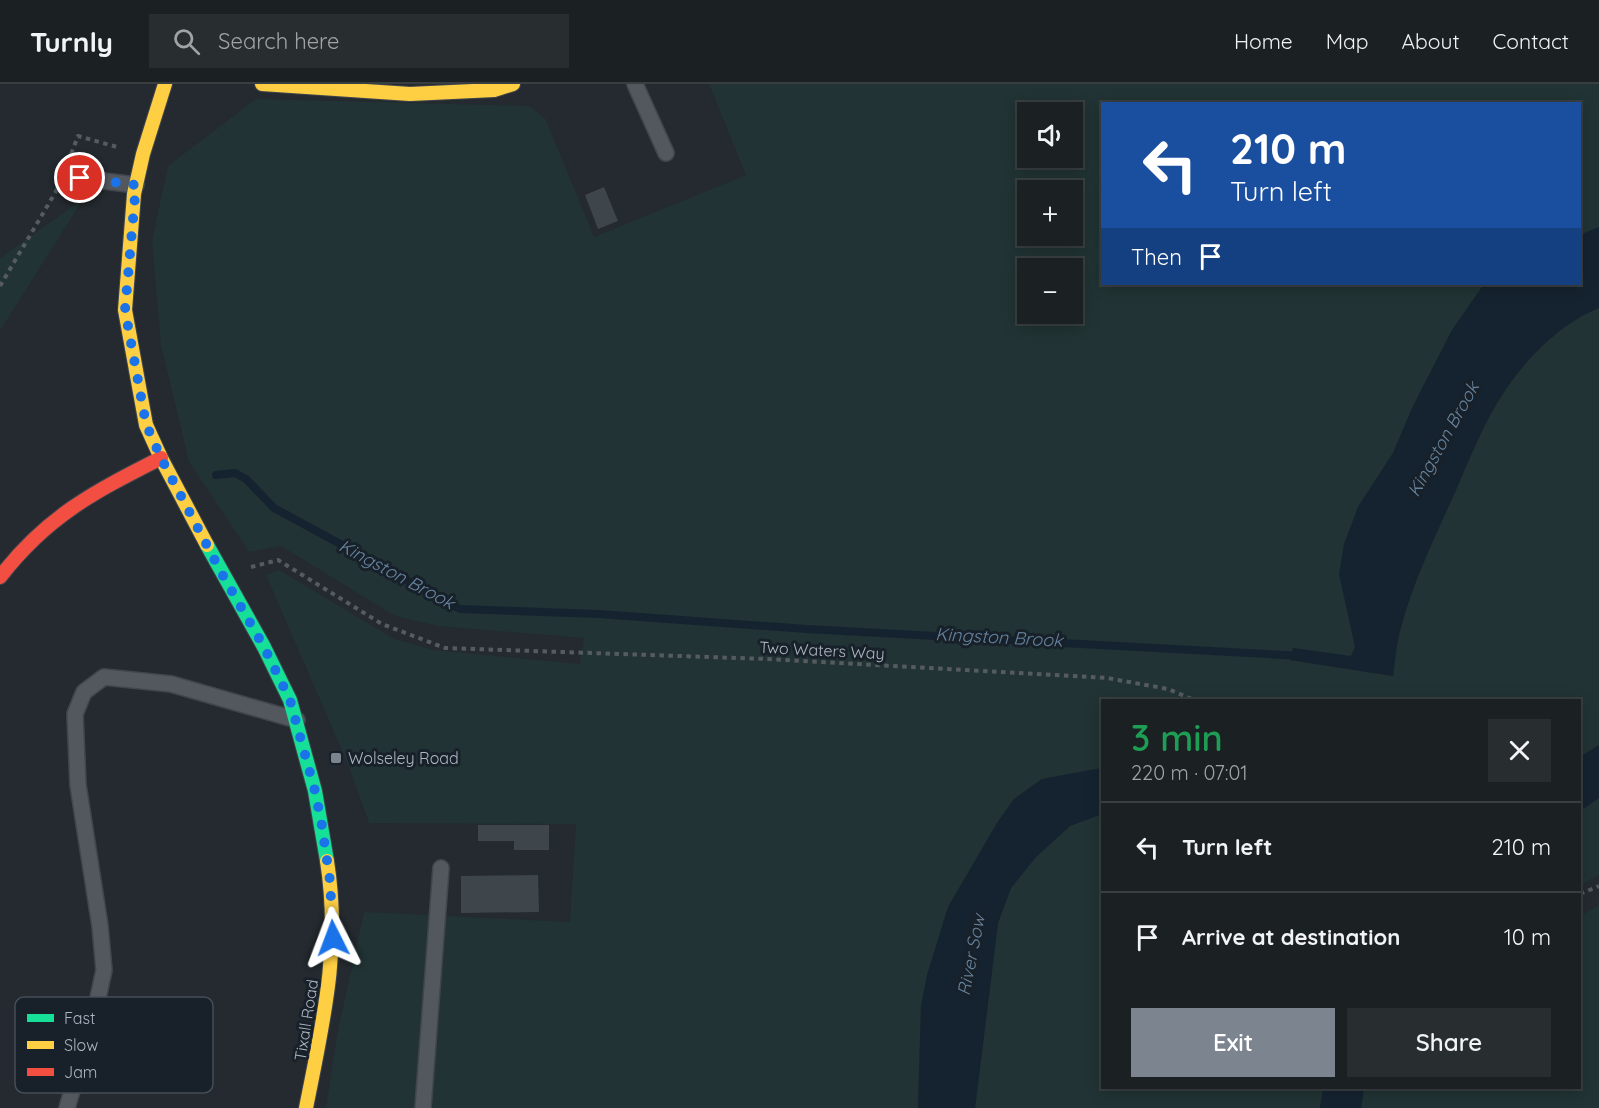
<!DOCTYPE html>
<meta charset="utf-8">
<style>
body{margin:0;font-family:Quicksand,sans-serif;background:#282d30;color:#f1f3f6;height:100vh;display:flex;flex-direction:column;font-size:22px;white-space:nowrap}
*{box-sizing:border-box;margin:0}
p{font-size:20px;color:#a0a3a6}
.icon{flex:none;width:33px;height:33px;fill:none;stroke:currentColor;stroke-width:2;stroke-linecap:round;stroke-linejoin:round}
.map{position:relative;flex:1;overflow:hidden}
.side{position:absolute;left:1101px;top:615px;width:480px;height:390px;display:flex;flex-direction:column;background:#1b2023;border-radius:0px;box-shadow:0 3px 15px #0003,0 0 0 2px #393e41}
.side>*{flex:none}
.hud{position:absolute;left:1101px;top:18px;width:480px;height:183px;border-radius:0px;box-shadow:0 3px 15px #0003,0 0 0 2px #393e41;background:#1a4fa0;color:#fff;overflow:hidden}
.controls{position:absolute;left:1017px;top:18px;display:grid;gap:12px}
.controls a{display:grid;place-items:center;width:66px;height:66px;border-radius:0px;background:#1b2023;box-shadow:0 3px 15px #0003,0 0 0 2px #393e41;font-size:30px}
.pin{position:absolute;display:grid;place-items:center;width:51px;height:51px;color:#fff;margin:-26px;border:3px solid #fff;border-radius:50%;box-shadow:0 2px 6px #0007}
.me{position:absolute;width:66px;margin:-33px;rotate:357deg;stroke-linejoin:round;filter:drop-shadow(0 0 4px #0008)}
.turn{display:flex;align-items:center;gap:21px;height:126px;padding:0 30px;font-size:27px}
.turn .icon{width:78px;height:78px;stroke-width:2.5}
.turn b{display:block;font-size:42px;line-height:51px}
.then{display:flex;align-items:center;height:57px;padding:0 30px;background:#0003;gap:12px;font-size:22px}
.round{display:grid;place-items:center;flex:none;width:63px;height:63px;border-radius:0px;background:#282d30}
.overview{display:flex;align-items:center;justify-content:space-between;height:102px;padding:0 30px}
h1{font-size:36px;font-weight:600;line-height:45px;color:#1e9e55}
.action{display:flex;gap:12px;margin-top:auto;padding:12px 30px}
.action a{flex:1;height:69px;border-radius:0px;background:#7c858f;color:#fff;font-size:24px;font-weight:600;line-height:69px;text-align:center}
.action a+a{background:#282d30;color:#f1f3f6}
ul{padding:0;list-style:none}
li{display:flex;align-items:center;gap:18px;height:90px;padding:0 30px;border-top:2px solid #393e41}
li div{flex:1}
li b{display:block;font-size:22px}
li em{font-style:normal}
header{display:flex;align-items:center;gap:36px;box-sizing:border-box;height:84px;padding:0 30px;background:#1b2023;border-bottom:2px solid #393e41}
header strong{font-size:28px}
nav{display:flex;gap:33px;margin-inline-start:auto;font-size:21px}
.search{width:420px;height:54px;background:#282d30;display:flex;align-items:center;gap:15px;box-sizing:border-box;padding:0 21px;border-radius:0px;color:#a0a3a6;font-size:22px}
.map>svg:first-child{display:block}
.green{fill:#213334;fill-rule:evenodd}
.water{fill:#152330}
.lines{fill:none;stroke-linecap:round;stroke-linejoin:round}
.stream{stroke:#152330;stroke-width:8}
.building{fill:#3e454b}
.lane-casing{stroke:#41464c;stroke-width:18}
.fast-casing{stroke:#41464c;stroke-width:16}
.slow-casing{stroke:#41464c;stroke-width:16}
.jam-casing{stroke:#41464c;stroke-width:16}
.path{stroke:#555b60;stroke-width:4;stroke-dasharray:4.5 4.5;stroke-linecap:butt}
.lane{stroke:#53585e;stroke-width:15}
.fast{stroke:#16e098;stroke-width:14}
.slow{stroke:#ffcf43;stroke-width:14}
.jam{stroke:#f24e42;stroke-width:14}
.route{stroke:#1a73e8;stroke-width:10;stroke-dasharray:0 18}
.poi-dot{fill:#7c858f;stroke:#182129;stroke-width:2}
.labels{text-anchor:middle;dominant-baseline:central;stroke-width:6;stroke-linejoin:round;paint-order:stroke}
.street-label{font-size:16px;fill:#acb6c2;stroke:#182129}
.poi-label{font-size:16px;fill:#acb6c2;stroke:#182129;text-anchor:start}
.water-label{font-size:18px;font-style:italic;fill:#6684a0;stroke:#182129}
.key{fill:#182129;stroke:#444e57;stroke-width:1.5}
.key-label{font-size:16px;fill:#acb6c2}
</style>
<header>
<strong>Turnly</strong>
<div class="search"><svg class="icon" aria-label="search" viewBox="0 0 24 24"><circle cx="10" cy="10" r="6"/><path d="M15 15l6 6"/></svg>Search here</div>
<nav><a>Home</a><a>Map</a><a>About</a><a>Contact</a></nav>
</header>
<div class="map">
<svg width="1599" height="1024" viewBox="0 0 1599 1024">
<rect width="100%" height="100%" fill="#242a2f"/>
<!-- green -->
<g class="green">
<path d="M709,0h890v143l-19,8v-131h-478v180h382l-32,47 -39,75 -20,47 -35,54 -9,110 6,30 -4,10 -58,-9 -3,12 103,16c2,-14 3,-28 6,-41 12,-50 36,-98 57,-145 14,-32 29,-69 48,-98 23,-34 57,-69 95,-84v437l-19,12v-57h-478v68l-60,11 -28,20 -17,24 -49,84 -20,68 -7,31 -3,102h-592l11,-73 27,-123 206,10 6,-98 -207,-1 -20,-56 -83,-192 13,-5 115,69 39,11 147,14 4,-26 -146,-12 -43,-10 -114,-70 -32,6 -60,-90 -28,-117 -9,-104 16,-75 88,-67 273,7 16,12 49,119 152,-62zM1028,28h44v46h-44zM1028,106h44v46h-44zM1028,184h44v46h-44z"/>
<polygon points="83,115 0,247 0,174"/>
<polygon points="1599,714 1599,791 1580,801 1580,727"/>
<polygon points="1102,730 1102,1004 1323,1004 1320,1024 975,1024 998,839 1011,804 1036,773 1070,742"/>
<polygon points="1599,821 1599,1024 1361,1024 1364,1004 1580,1004 1580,832"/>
</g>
<!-- water -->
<g class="water">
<path d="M1599,143v81c-38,15 -73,50 -95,84 -20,30 -34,65 -48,98 -21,47 -45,95 -57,145 -3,13 -4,27 -6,41l-103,-16 3,-12 58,8 4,-9 -16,-73 5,-30 14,-37 35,-54 20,-47 39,-76 32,-46h96v-49z"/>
<polygon points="1599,661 1599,714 1580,727 1580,673"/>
<polygon points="1102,684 1102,730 1070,742 1036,773 1011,804 998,839 975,1024 918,1024 921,922 927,891 948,823 997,739 1014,715 1042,695"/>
<polygon points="1323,1004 1364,1004 1361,1024 1320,1024"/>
</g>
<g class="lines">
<!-- stream -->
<polyline class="stream" points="216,391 235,389 246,395 274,424 460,525 599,530 807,545 1302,572"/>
</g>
<!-- building -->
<g class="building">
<polygon points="604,103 618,137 598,145 585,111"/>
<polygon points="478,741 549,741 549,766 514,766 514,757 478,757"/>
<polygon points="538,791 539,828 461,829 461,792"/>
</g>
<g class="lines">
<defs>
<g id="lane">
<polyline points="635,0 666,69"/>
<polyline points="80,94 136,101"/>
<polyline points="67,1024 95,928 104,886 100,842 78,701 75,630 84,608 104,593 171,600 297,636"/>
<polyline points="423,1024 441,784"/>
</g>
<polyline id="fast" points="207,461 264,563 290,616 315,707 327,777"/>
<g id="slow">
<polyline points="165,0 143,70 134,110 125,226 146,341 161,374 207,461"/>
<polyline points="262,0 410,10 494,6 513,0"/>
<path d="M306,1024c17,-86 35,-159 21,-247"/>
</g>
<path id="jam" d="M0,493c47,-61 94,-85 161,-119"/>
</defs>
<!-- lane casing -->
<use href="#lane" class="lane-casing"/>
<!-- fast casing -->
<use href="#fast" class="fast-casing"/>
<!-- slow casing -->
<use href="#slow" class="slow-casing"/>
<!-- jam casing -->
<use href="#jam" class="jam-casing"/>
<!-- path -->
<g class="path">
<polyline points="68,78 78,52 117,63"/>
<polyline points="0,202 55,109 60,99"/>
<polyline points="251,483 278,476 382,540 445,564 767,575 1107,594 1168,605 1194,616"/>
<polyline points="1580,810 1599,802"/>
</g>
<!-- lane -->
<use href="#lane" class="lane"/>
<!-- fast -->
<use href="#fast" class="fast"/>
<!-- slow -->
<use href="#slow" class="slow"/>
<!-- jam -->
<use href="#jam" class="jam"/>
</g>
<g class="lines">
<!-- route -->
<polyline class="route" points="80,94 136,101 125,226 146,340 161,374 222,490 264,563 290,616 315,707 322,742 330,797 333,854"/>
</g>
<!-- markers -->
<rect class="poi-dot" x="330" y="668" width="12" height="12" rx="3"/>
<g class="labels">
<!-- street labels -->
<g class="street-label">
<text transform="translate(822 566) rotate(3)">Two Waters Way</text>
<text transform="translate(306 936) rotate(-81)">Tixall Road</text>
</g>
<!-- poi labels -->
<g class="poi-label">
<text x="348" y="674">Wolseley Road</text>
</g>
<!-- water labels -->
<g class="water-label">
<text transform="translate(1443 355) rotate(-61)">Kingston Brook</text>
<text transform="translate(397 490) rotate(28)">Kingston Brook</text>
<text transform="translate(999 553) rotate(3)">Kingston Brook</text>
<text transform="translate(971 871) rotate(-79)">River Sow</text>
</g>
</g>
<!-- legend -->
<rect x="15" y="913" width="198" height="96" rx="9" class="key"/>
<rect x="27" y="930" width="27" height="8" fill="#16e098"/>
<rect x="27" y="957" width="27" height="8" fill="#ffcf43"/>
<rect x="27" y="984" width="27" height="8" fill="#f24e42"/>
<g class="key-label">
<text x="64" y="940">Fast</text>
<text x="64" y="967">Slow</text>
<text x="64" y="994">Jam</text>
</g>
</svg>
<div class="controls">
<a><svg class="icon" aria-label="sound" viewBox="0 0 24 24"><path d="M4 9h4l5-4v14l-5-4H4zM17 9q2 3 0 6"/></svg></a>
<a>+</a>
<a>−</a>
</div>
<div class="pin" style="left:80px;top:94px;background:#d93025"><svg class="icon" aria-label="arrive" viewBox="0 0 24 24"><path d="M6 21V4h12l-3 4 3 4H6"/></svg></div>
<svg class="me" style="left:333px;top:854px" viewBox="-20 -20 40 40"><path d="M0-17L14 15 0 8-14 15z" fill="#1a73e8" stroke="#fff" stroke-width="4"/></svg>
<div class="hud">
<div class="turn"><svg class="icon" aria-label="left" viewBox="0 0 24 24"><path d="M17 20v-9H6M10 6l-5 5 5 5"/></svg><div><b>210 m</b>Turn left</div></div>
<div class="then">Then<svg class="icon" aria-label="arrive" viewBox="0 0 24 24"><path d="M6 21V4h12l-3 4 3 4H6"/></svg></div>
</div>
<section class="side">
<div class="overview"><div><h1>3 min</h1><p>220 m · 07:01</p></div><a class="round"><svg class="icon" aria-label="close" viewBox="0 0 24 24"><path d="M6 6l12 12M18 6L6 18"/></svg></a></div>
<ul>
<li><svg class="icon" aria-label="left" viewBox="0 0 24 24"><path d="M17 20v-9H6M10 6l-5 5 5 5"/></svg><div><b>Turn left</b></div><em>210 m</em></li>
<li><svg class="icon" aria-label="arrive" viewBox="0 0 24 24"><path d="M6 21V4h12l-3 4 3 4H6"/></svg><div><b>Arrive at destination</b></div><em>10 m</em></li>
</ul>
<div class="action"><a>Exit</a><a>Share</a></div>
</section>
</div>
